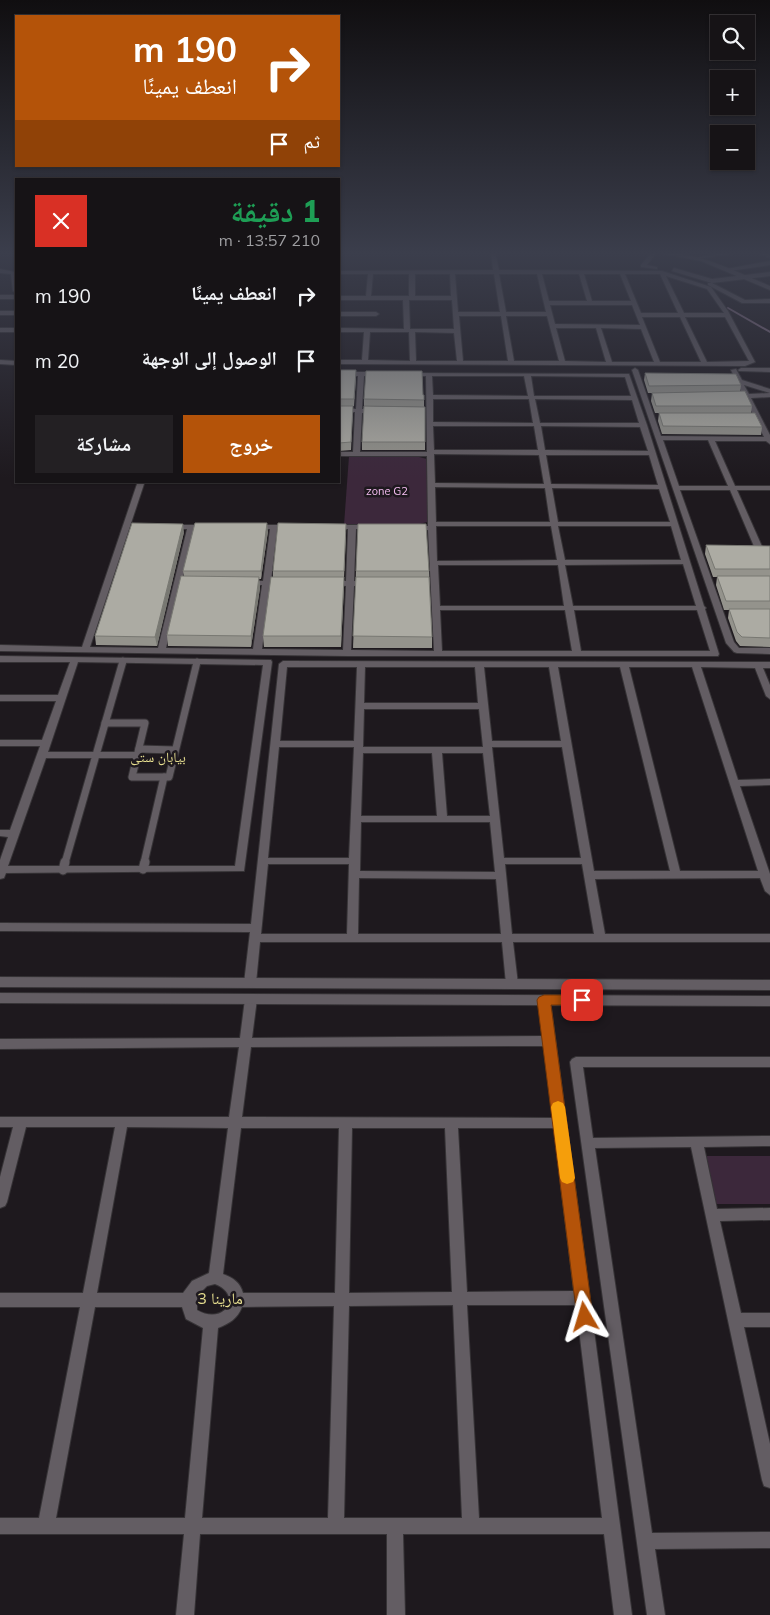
<!DOCTYPE html>
<html lang="ar">
<meta charset="utf-8">
<style>
body{margin:0;font-family:Mulish,"Noto Naskh Arabic",sans-serif;background:#232023;color:#f1f3f6;direction:rtl;height:100vh;display:flex;flex-direction:column;font-size:19px;white-space:nowrap}
*{box-sizing:border-box;margin:0}
p{font-size:16px;color:#9e9ea1}
.icon{flex:none;width:28px;height:28px;fill:none;stroke:currentColor;stroke-width:2;stroke-linecap:round;stroke-linejoin:round}
.map{position:relative;flex:1;overflow:hidden;direction:ltr}
.sheet{position:absolute;left:15px;top:178px;width:325px;height:305px;display:flex;flex-direction:column;background:#161316;border-radius:0px;box-shadow:0 1px 4px #0004,0 0 0 1px #353235;direction:rtl}
.sheet>*{flex:none}
.banner{position:absolute;left:15px;top:15px;width:325px;height:152px;border-radius:0px;box-shadow:0 1px 4px #0004,0 0 0 1px #353235;direction:rtl;background:#b45309;color:#fff;overflow:hidden}
.fabs{position:absolute;left:710px;top:15px;display:grid;gap:10px}
.fabs a{display:grid;place-items:center;width:45px;height:45px;border-radius:0px;background:#161316;box-shadow:0 1px 4px #0004,0 0 0 1px #353235;font-size:25px}
.pin{position:absolute;display:grid;place-items:center;width:42px;height:42px;color:#fff;margin:-21px;border-radius:10px;box-shadow:0 2px 8px #0006}
.me{position:absolute;width:55px;margin:-28px;rotate:353deg;stroke-linejoin:round;filter:drop-shadow(0 0 4px #0008)}
.turn{display:flex;align-items:center;gap:18px;height:105px;padding:0 20px;font-size:22px}
.turn .icon{width:65px;height:65px;stroke-width:2.5}
.turn b{display:block;font-size:35px;line-height:42px}
.then{display:flex;align-items:center;height:48px;padding:0 20px;background:#0003;gap:10px;font-size:19px}
.round{display:grid;place-items:center;flex:none;width:52px;height:52px;border-radius:0px;background:#232023}
.overview{display:flex;align-items:center;justify-content:space-between;height:85px;padding:0 20px}
h1{font-size:30px;font-weight:800;line-height:38px;color:#1e9e55}
.action{display:flex;gap:10px;margin-top:auto;padding:10px 20px}
.action a{flex:1;height:58px;border-radius:0px;background:#b45309;color:#fff;font-size:20px;font-weight:800;line-height:58px;text-align:center}
.action a+a{background:#232023;color:#f1f3f6}
ul{padding:0;list-style:none}
li{display:flex;align-items:center;gap:15px;height:65px;padding:0 20px}
li div{flex:1}
li b{display:block;font-size:19px}
li em{font-style:normal}
.map>svg:first-child{display:block}
.green{fill:#3c283b}
.lines{fill:none;stroke-linecap:round;stroke-linejoin:round}
.stream{stroke:#8d758c;stroke-width:2}
.pedestrian-far1-casing{stroke:#363336;stroke-width:9}
.pedestrian-casing{stroke:#363336;stroke-width:11}
.minor-casing{stroke:#363336;stroke-width:2}
.tertiary-casing{stroke:#363336;stroke-width:2}
.pedestrian-far1{stroke:#635d63;stroke-width:7}
.pedestrian{stroke:#635d63;stroke-width:9}
.minor{fill:#635d63;fill-rule:evenodd}
.tertiary{fill:#635d63;fill-rule:evenodd}
.wall{fill:#94938c}
.shaded-wall{fill:#787872}
.building{fill:#acaba3;stroke:#787872}
.route{fill:#b45309;stroke:#753606}
.slow{fill:#f59e0b}
.labels{text-anchor:middle;dominant-baseline:central;stroke-width:5;stroke-linejoin:round;paint-order:stroke}
.far-park-label{font-size:11px;fill:#f8bff4;stroke:#1e191e}
.neighbourhood-label{font-size:14px;fill:#e7df90;stroke:#1e191e}
.near-neighbourhood-label{font-size:16px;fill:#e7df90;stroke:#1e191e}
</style>
<div class="map">
<svg width="770" height="1615" viewBox="0 0 770 1615">
<rect width="100%" height="100%" fill="#1e191e"/>
<!-- green -->
<g class="green">
<polygon points="349,456 419,457 427,459 427,522 416,525 344,525"/>
<polygon points="702,1156 770,1156 770,1204 713,1204"/>
</g>
<g class="lines">
<!-- stream -->
<polyline class="stream" points="728,308 770,332"/>
<defs>
<g id="pedestrian-far1">
<polyline points="105,723 145,723 132,777 169,777 197,662"/>
<polyline points="139,749 175,750"/>
<polyline points="65,863 123,661"/>
<polyline points="144,863 164,777"/>
</g>
<g id="pedestrian">
<polyline points="143,869 145,862"/>
<polyline points="63,870 65,862"/>
</g>
<g id="minor">
<path d="M491,252h4l4,18 163,1 49,16 17,24 27,51 -10,4 -406,-2v-4h23l2,-28h-25v-4l65,1 -1,-29h-64v-4h27l2,-22h-29v-3l154,-1zM373,274h36v22h-38zM415,274h35l1,22h-36zM455,274h39l6,38h-42zM499,274h38l9,38h-40zM542,274h37l8,27h-38zM584,274h36l11,27h-39zM625,274h35l18,39h-37zM666,276l41,13 17,24h-40zM409,300h43l2,29h-44zM550,305h82l8,20 -85,-1zM459,316h42l7,45h-45zM506,316h41l12,45h-45zM642,317h38l21,45h-41zM685,317h40l24,44 -42,1zM556,328h40l10,34 -41,-1zM601,328l40,1 13,33h-42zM370,332h39l1,29 -42,-1zM415,332l39,1 3,28h-41z"/>
<polygon points="652,252 657,252 647,265 657,267 657,269 641,267 641,265"/>
<polygon points="730,252 742,252 696,259 694,258"/>
<polygon points="756,252 762,252 770,255 770,258"/>
<polygon points="770,261 770,265 729,271 726,269"/>
<polygon points="674,268 712,279 770,272 770,276 712,283 672,271"/>
<polygon points="0,269 15,272 16,293 13,291 11,274 0,273"/>
<polygon points="708,283 712,283 745,300 770,299 770,303 742,303 708,285"/>
<rect x="0" y="295" width="16" height="4"/>
<rect x="0" y="311" width="16" height="4"/>
<polygon points="339,312 376,312 379,314 376,316 339,316"/>
<rect x="0" y="328" width="16" height="4"/>
<polygon points="0,360 16,361 16,365 0,364"/>
<path d="M635,368l3,2 23,66 103,1 -19,-39 -10,1 -3,-2 11,-2 -12,-25 5,-1 6,11 28,9v4l-26,-8 5,9 21,-1v4l-19,1 19,37v9l-4,-3h-51l20,45h35v4h-33l27,61 -1,2h-6l-1,-2 -26,-61h-50l54,152 5,6h31v6l-33,-1 -3,-1 -8,-9 -94,-273zM663,440h45l20,46h-49z"/>
<polygon points="741,368 770,368 770,372 739,371 738,370"/>
<path d="M339,372h38l3,2 -3,2h-13l-2,33h13l3,2 -3,2h-13l-2,39h67l-1,-76h-17l-3,-2 1,-1 222,1 18,51 57,181 2,2 -1,1 14,45 -1,2h-371l-347,-5v-6l82,2 56,-166h7l-55,166 68,1 29,-119h-15l-4,-2 4,-2h35l4,2 -1,2h-16l-28,119 87,1 9,-64h-15l-4,-2 4,-2h16l7,-52h-16l-4,-2 4,-2h36l4,2 -1,2h-16l-6,52h11l4,2 -4,2h-12l-8,64 81,1 3,-64 -14,-1 -4,-2 4,-2h14l2,-52h-14l-4,-2 4,-2h36l4,2 -1,2h-17l-2,52 13,1 4,2 -4,2h-13l-3,64 83,1 -6,-121h-14l-4,-2 4,-2h14l-1,-70h-88v-4h14l2,-40h-16v-4l17,1 2,-33h-19zM432,376h92l4,20 -95,-1zM531,376l94,1 6,19h-97zM433,399h96l4,24 -100,-1zM535,399l97,1 7,23h-99zM433,426h101l4,24h-104zM541,426l99,1 8,24 -103,-1zM434,454l105,1 5,29 -109,-1zM546,455h103l9,30 -107,-1zM435,487l110,1 5,34h-114zM552,488l107,1 11,33h-112zM436,526h115l6,34 -120,1zM558,526h113l10,34h-116zM683,564l13,42h-123l-8,-41zM438,565h120l6,41h-124zM440,610h125l7,41h-130zM574,610h123l13,41h-129z"/>
<path d="M0,656l271,4 1,2 -28,209 -238,2 -2,5 -4,1v-19l8,-23 -8,-1v-6h10l30,-84h-40v-6h42l14,-39h-56v-6h58l12,-33h-70zM78,662l185,3 -28,201h-227l38,-108h91l5,-3 -5,-3h-89z"/>
<path d="M283,661l487,1v6h-7l7,17v14l-4,-3 -11,-28 -54,-1 37,113 32,-1v6l-30,1 30,88v21l-5,-4 -5,-13 -165,1 10,55h165v8h-257l5,42 -2,3h-8l-2,-3 -4,-42h-242l-4,41 -2,3h-8l-2,-3 6,-51 -250,-1v-8l251,1 28,-260zM287,667h70l-3,74h-74zM365,667h110l3,36h-114zM484,667h65l12,74h-69zM558,667h62l50,204h-76zM629,667h63l66,204h-78zM364,709h115l4,38h-120zM279,747h75l-5,111h-81zM492,747h70l19,111h-77zM363,753h69l5,63h-76zM442,753h41l7,63h-43zM361,822h129l5,50 -135,-1zM268,864h81l-2,70h-86zM505,864h77l12,70h-82zM359,878l137,1 5,55h-143z"/>
<path d="M251,995l4,1 2,3 -5,39 291,-2 -5,-36 2,-3 4,-1 4,1 2,3 82,615h-18l-10,-81h-201l2,81h-18v-81h-187l-6,81h-18l8,-81h-184v-16h39l41,-211h-80v-14h83l32,-166h-89l-19,75 -2,4 -5,2v-31l13,-50h-13v-10h229l10,-70 -239,2v-10l240,-1 5,-39 2,-3zM544,1046l9,72 -311,-1 9,-70zM127,1127l101,1 -19,145 -17,8 -9,12h-86zM241,1128h98l-4,165h-92c-3,-11 -10,-15 -20,-19zM352,1128h93l7,164 -103,1zM458,1128h96l20,163 -107,1zM215,1284c29,11 9,42 -18,26v-14l10,-10zM453,1305l9,213h-118l5,-212zM467,1305h109l26,213h-123zM334,1306l-6,212h-126l16,-190c12,-5 19,-9 24,-21zM95,1307h87l4,12 17,9 -18,190h-129z"/>
<polygon points="576,1057 770,1057 770,1067 583,1067 593,1138 770,1136 770,1146 704,1147 717,1209 770,1208 770,1220 720,1221 741,1313 770,1313 770,1327 744,1327 770,1444 770,1488 764,1486 762,1480 691,1147 595,1148 652,1533 770,1532 770,1548 655,1549 665,1615 647,1615 570,1062 572,1059"/>
</g>
<g id="tertiary">
<path d="M655,252c44,0 75,17 115,34v4l-69,-29z"/>
<polygon points="0,977 770,980 770,990 0,987"/>
<polygon points="0,993 770,996 770,1006 0,1003"/>
</g>
</defs>
<!-- pedestrian-far1 casing -->
<use href="#pedestrian-far1" class="pedestrian-far1-casing"/>
<!-- pedestrian casing -->
<use href="#pedestrian" class="pedestrian-casing"/>
<!-- minor casing -->
<use href="#minor" class="minor-casing"/>
<!-- tertiary casing -->
<use href="#tertiary" class="tertiary-casing"/>
<!-- pedestrian-far1 -->
<use href="#pedestrian-far1" class="pedestrian-far1"/>
<!-- pedestrian -->
<use href="#pedestrian" class="pedestrian"/>
<!-- minor -->
<use href="#minor" class="minor"/>
<!-- tertiary -->
<use href="#tertiary" class="tertiary"/>
</g>
<!-- wall -->
<g class="wall">
<polygon points="339,370 356,378 354,406 339,406 353,406 351,450 339,451"/>
<polygon points="645,373 741,385 740,392 752,406 751,413 655,413 651,401 652,393 678,393 648,393 644,380"/>
<polygon points="424,395 424,407 364,406 364,399"/>
<polygon points="425,407 425,450 362,450 362,442"/>
<polygon points="659,413 762,427 761,435 662,434 658,421"/>
<polygon points="268,531 261,579 259,579 260,588 251,647 168,646 167,635 184,576 183,571"/>
<polygon points="184,532 157,646 96,645 95,636"/>
<polygon points="346,532 341,647 264,647 263,636 273,577 273,571"/>
<polygon points="706,545 770,546 770,647 740,646 736,641 728,618 729,610 724,610 716,585 717,577 713,577 705,554"/>
<polygon points="356,571 429,571 432,637 432,648 353,648"/>
</g>
<!-- shaded-wall -->
<g class="shaded-wall">
<polygon points="267,523 268,531 261,579 261,571"/>
<polygon points="183,524 184,532 157,646 155,637"/>
<polygon points="259,577 260,588 251,647 251,636"/>
<polygon points="344,577 344,588 341,647 341,636"/>
</g>
<!-- building -->
<g class="building">
<polygon points="339,370 356,370 354,399 339,399"/>
<polygon points="366,371 422,371 423,395 424,395 424,400 364,399"/>
<polygon points="645,373 736,374 741,385 649,386"/>
<polygon points="745,391 752,406 656,406 652,393"/>
<polygon points="339,406 353,406 351,442 339,443"/>
<polygon points="364,406 425,407 425,442 362,442"/>
<polygon points="659,413 755,413 762,427 663,426"/>
<polygon points="132,523 183,524 155,637 95,636"/>
<polygon points="195,523 267,523 261,571 183,571"/>
<polygon points="278,523 346,524 344,571 273,571"/>
<polygon points="358,524 426,524 429,571 356,571"/>
<polygon points="706,545 770,546 770,569 715,569"/>
<polygon points="181,576 259,577 251,636 167,635"/>
<polygon points="717,576 770,576 770,601 726,601"/>
<polygon points="271,577 344,577 341,636 263,636"/>
<polygon points="356,577 429,577 432,637 353,636"/>
<polygon points="729,609 770,609 770,638 742,637 737,632"/>
</g>
<!-- sky -->
<linearGradient id="sky" x2="0" y2="1"><stop stop-color="#100e10"/><stop offset="0.53" stop-color="#3b3e4c"/><stop offset="1" stop-color="#3b3e4c" stop-opacity="0"/></linearGradient>
<rect width="770" height="478" fill="url(#sky)"/>
<!-- route -->
<polygon class="route" points="544,995 582,995 586,997 588,1000 586,1004 582,1005 551,1005 593,1317 591,1323 585,1325 579,1323 577,1317 537,1000 539,997"/>
<!-- slow -->
<polygon class="slow" points="558,1101 563,1103 565,1107 575,1178 573,1182 567,1184 562,1182 560,1178 551,1107 553,1103"/>
<g class="labels">
<!-- far-park labels -->
<g class="far-park-label">
<text x="387" y="491">zone G2</text>
</g>
<!-- neighbourhood labels -->
<g class="neighbourhood-label">
<text x="158" y="757">بیابان ستی</text>
</g>
<!-- near-neighbourhood labels -->
<g class="near-neighbourhood-label">
<text x="220" y="1298">مارینا 3</text>
</g>
</g>
</svg>
<div class="fabs">
<a><svg class="icon" aria-label="search" viewBox="0 0 24 24"><circle cx="10" cy="10" r="6"/><path d="M15 15l6 6"/></svg></a>
<a>+</a>
<a>−</a>
</div>
<div class="pin" style="left:582px;top:1000px;background:#d93025"><svg class="icon" aria-label="arrive" viewBox="0 0 24 24"><path d="M6 21V4h12l-3 4 3 4H6"/></svg></div>
<svg class="me" style="left:585px;top:1317px" viewBox="-20 -20 40 40"><path d="M0-17L14 15 0 8-14 15z" fill="#b45309" stroke="#fff" stroke-width="4"/></svg>
<div class="banner">
<div class="turn"><svg class="icon" aria-label="right" viewBox="0 0 24 24"><path d="M7 20v-9h11M14 6l5 5-5 5"/></svg><div><b>190 m</b>انعطف يمينًا</div></div>
<div class="then">ثم<svg class="icon" aria-label="arrive" viewBox="0 0 24 24"><path d="M6 21V4h12l-3 4 3 4H6"/></svg></div>
</div>
<section class="sheet">
<div class="overview"><div><h1>1 دقيقة</h1><p>210 m · 13:57</p></div><a class="round" style="background:#d93025;color:#fff"><svg class="icon" aria-label="close" viewBox="0 0 24 24"><path d="M6 6l12 12M18 6L6 18"/></svg></a></div>
<ul>
<li><svg class="icon" aria-label="right" viewBox="0 0 24 24"><path d="M7 20v-9h11M14 6l5 5-5 5"/></svg><div><b>انعطف يمينًا</b></div><em>190 m</em></li>
<li><svg class="icon" aria-label="arrive" viewBox="0 0 24 24"><path d="M6 21V4h12l-3 4 3 4H6"/></svg><div><b>الوصول إلى الوجهة</b></div><em>20 m</em></li>
</ul>
<div class="action"><a>خروج</a><a>مشاركة</a></div>
</section>
</div>
